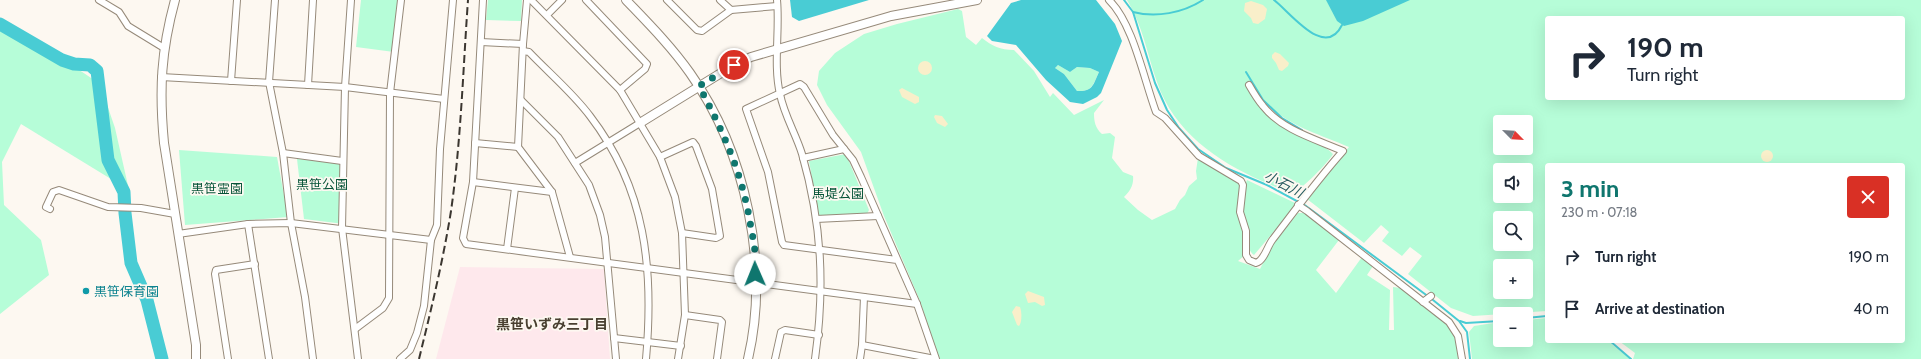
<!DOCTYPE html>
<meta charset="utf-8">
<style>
body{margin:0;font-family:Cabin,"Noto Sans JP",sans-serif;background:#f6f6f7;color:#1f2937;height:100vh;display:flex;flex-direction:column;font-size:15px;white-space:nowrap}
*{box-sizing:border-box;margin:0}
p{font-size:13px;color:#747a83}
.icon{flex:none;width:22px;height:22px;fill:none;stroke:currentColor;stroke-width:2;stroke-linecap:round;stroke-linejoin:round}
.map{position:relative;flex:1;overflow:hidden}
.panel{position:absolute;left:1545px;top:163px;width:360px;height:180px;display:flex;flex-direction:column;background:#fff;border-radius:4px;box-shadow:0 4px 16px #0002}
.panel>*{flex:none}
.guide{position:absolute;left:1545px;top:16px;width:360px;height:84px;border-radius:4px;box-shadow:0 4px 16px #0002;background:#fff;color:#1f2937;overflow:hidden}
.needle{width:26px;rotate:114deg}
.buttons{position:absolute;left:1493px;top:115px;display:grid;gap:8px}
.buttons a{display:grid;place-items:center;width:40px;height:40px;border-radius:4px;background:#fff;box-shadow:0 4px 16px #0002;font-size:20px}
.pin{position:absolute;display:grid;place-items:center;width:34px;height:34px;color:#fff;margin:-17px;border:2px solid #fff;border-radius:50%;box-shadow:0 1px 4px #0007}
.me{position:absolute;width:44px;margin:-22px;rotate:359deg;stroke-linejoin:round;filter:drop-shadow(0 0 3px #0008)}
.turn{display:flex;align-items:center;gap:14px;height:84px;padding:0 16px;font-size:18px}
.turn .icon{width:52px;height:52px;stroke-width:2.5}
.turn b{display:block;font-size:28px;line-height:34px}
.round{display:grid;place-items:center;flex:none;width:42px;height:42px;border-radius:4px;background:#f6f6f7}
.overview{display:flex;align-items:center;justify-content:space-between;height:68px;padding:0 16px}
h1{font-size:24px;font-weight:700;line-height:30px;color:#0f766e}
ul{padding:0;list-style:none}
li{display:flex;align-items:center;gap:12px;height:52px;padding:0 16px}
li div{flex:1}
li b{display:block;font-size:15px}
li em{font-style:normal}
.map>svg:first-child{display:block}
.education{fill:#fee8ec}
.green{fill:#b6fdd8;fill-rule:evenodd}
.sand{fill:#f9efca}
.water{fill:#49ccd4;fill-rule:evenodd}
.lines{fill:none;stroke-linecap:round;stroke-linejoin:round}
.stream{stroke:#49ccd4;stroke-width:2}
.river{stroke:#49ccd4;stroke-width:13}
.minor-casing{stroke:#968a7a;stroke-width:8}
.tertiary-casing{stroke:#968a7a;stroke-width:10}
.minor{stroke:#fff;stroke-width:6}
.tertiary{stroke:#fff;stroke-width:8}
.rail{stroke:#3b3630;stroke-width:2;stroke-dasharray:8 4;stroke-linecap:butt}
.route{stroke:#0f766e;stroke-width:7;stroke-dasharray:0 12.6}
.culture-dot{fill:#0f9aa8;stroke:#fdf8f1;stroke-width:1.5}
.labels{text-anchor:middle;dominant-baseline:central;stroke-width:3.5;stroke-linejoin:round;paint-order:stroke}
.park-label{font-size:13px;fill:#065438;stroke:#fdf8f1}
.culture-label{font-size:13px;fill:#0d838f;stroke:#fdf8f1;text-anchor:start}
.water-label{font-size:14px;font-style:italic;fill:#265c60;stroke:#fdf8f1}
.neighbourhood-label{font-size:14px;font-weight:bold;fill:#493f30;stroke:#fdf8f1}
</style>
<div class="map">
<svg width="1921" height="359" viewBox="0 0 1921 359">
<rect width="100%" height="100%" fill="#fdf8f1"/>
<!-- education -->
<polygon class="education" points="460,267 604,269 610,359 436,359"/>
<!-- green -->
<g class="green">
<polygon points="361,0 400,0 394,52 356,47"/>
<polygon points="488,0 522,0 521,21 486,20"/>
<path d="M1127,0h794v359h-288l2,-6 -16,-12h284v-176h-356v146l-74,5 -22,-8 -43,-34 14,-18 -12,-9 -8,9 -20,-15 7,-9 -8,-7 -17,18 -57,-44 4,-7 38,-45c-29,-13 -63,-21 -85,-47 -4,-5 -8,-12 -11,-18l-7,4c15,23 27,36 51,49 12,6 27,9 36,19 -5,9 -31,35 -40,39 -10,-2 -21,-8 -31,-12 -45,-20 -88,-49 -105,-99 -10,-28 -14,-56 -30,-82zM1547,18h356v80h-356zM1500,122h26v26h-26zM1500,170h26v26h-26zM1500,218h26v26h-26zM1500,266h26v26h-26z"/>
<path d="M958,9l4,2 4,26 10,8 6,-7c10,8 18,12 32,12l20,21 16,26 3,-4 21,22 30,-15 -10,13c0,8 1,15 8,21l8,-1 5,4 -3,21 11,14 10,4c1,9 -3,15 -9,21l14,13 14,10 23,-11 5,-9 5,-5 4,-9 8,-7 -1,-8 2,-13 23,15 17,8 4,4 3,70 -7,6 22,8 11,-22 27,-34h6l35,27 -23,30 20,23 26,-36 11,9 -6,9 23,15 -1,40h5l-1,-43 8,1 47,36 9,18 1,17h-519l-19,-58 -36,-85 -23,-64 -34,-47 -10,-20 2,-14 16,-18 29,-19 33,-10z"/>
<polygon points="0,24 60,57 100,84 115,128 129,190 21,124 2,162 4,205 41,240 49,275 0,314"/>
<path d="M1058,65l12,7 7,-5 13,1 9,4c-6,12 -6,20 -22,19l-13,-17 -9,-6z"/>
<polygon points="179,150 277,157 288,217 185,225"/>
<polygon points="846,154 869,210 867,214 819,218 809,161"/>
<polygon points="297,159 342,161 344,224 304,219"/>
<path d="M1247,180l50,24 -43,51c-13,-8 -13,-62 -7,-75z"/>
<polygon points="1547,318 1547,341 1608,341 1630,359 1472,359 1469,332 1474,326 1500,322 1500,340 1526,340 1526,320"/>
</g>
<!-- sand -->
<g class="sand">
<polygon points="1251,1 1263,5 1267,9 1265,19 1258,24 1253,23 1251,18 1244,11 1245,3"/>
<polygon points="1275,52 1280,54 1289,63 1288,66 1282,71 1279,70 1276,63 1272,58 1272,55"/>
<circle cx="925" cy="68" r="7"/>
<polygon points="902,88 919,97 919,102 915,104 902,97 899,90"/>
<polygon points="935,115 942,116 948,124 945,127 937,123 934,117"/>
<circle cx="1767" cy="156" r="6"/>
<polygon points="1028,291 1044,297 1045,305 1042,306 1035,302 1028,303 1025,294"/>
<path d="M1016,306l4,1c2,5 2,16 -1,19l-2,-1 -5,-13z"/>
</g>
<!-- water -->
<g class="water">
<polygon points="790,0 869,0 799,21 792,17"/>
<path d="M1021,0h75l19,24 7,17 -21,52 -4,4 -14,7 -13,-2 -24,-22 -30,-35 -24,-4 -5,-5 24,-33zM1058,65l12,7 7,-5 13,1 9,4c-6,13 -6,20 -22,19l-13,-17 -9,-6z"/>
<polygon points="1326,0 1410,0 1363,21 1344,26 1337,21"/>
</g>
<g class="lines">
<!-- stream -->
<g class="stream">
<polyline points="1124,0 1133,12 1155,83 1167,110 1179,128 1198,149 1226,168 1267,185 1306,206 1433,300 1459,321 1467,332 1470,359"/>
<path d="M1274,0c16,12 51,60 68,25"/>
<path d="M1133,12c23,6 50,1 70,-12"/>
<polyline points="1246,72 1263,100 1282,118 1302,130"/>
<polyline points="1526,318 1547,316"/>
<polyline points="1460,321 1466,323 1500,321"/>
<polyline points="1610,341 1631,359"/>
</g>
<!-- river -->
<polyline class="river" points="0,24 62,60 74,64 90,65 97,71 108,160 124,192 125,213 131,263 147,300 162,359"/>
<defs>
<g id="minor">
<polyline points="99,0 119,12 128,26 164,48"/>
<polyline points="275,0 269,82 283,153 291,223 305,297 313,359"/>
<polyline points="351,0 345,87 342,228 358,359"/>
<polyline points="483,0 473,182 463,238 466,244 917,304"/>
<polyline points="531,0 620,90 660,157 675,197 682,233 685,315 678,359"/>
<polyline points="586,0 647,64 645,69 620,90"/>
<polyline points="667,0 697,30 702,31 731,10 777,6"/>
<polyline points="720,0 731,10"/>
<path d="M777,0c3,30 -4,65 3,94 4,21 16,40 22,60 20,70 23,133 13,205"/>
<path d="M1109,0c24,23 35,80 47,112l9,6 34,38 42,25 2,4 -3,27 6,19v24l3,5 7,3c9,-3 11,-17 17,-24 23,-30 45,-60 70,-88 -28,-12 -61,-21 -80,-45 -6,-7 -10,-14 -14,-21"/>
<polyline points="547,15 562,0"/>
<polyline points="481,42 523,44"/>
<path d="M523,51l6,1c20,21 44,41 61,64 56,73 64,153 56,243"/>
<polyline points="161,77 345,87 444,99"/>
<polyline points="231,81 237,0"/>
<polyline points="308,85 313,0"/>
<polyline points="521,100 558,137 589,185 600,215 605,237 616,359"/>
<polyline points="475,143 518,147 552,192 570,257"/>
<polyline points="518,147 523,44 527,0"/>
<polyline points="283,153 342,161"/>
<polyline points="660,157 693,142 696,146 712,189 720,236 716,238 682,233"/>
<polyline points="803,158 844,149"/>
<polyline points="575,163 640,123"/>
<polyline points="473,182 552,192"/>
<polyline points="1298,205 1307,211 1449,322 1458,336 1462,359"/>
<polyline points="50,209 46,207 53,192 59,190 108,207 141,208 175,214"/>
<polyline points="816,219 878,216"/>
<polyline points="248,224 269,359"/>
<polyline points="178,234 248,224 291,223 431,240"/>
<polyline points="507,249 515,188"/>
<polyline points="897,260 784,245 782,242 768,172 746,109 800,84 804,87 833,135 853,160 861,177 917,304 936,359"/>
<polyline points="1423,302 1431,296"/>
<polyline points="685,315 720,320 722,322 717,359"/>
<polyline points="355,329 383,308 389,298 390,93 401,0"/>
<polyline points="614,338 681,346"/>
<polyline points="862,345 935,359"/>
<polyline points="228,359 215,274 216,270 255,264"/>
<polyline points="400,359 410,350 417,333 424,306 431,240 437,225 440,149 453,0"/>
<polyline points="775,359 781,332 785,330 819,335"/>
<polyline points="860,359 862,345 864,297"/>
</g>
<g id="tertiary">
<path d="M175,0c-14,51 -16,90 -11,143l32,202v14"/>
<path d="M626,0c22,23 45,46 64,73 56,79 80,192 58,286"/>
<polyline points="640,123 734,65 751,57 891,16 977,0"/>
</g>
</defs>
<!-- minor casing -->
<use href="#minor" class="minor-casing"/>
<!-- tertiary casing -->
<use href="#tertiary" class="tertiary-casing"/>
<!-- minor -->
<use href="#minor" class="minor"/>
<!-- tertiary -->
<use href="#tertiary" class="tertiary"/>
<!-- rail -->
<path class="rail" d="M419,359c12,-49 24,-98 32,-148 10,-70 12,-141 17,-211"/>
</g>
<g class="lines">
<!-- route -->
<path class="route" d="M734,65l-35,21c25,47 44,89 52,142 3,15 6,30 4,46"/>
</g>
<!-- markers -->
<circle class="culture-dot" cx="86" cy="291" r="4"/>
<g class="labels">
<!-- park labels -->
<g class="park-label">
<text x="322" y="184">黒笹公園</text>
<text x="217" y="188">黒笹霊園</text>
<text x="838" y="193">馬堤公園</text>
</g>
<!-- culture labels -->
<g class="culture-label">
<text x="94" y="291">黒笹保育園</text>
</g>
<!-- water labels -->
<g class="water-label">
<text transform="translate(1284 184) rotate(27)">小石川</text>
</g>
<!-- neighbourhood labels -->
<g class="neighbourhood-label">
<text x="552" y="324">黒笹いずみ三丁目</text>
</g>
</g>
</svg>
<div class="buttons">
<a><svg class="needle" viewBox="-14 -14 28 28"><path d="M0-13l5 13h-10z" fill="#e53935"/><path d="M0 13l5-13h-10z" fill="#747a83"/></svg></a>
<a><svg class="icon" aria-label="sound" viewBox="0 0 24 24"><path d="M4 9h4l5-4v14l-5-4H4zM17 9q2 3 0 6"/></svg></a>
<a><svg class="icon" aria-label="search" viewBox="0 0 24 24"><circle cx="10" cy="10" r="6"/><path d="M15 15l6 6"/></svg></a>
<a>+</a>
<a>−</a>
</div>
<div class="pin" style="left:734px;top:65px;background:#d93025"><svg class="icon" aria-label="arrive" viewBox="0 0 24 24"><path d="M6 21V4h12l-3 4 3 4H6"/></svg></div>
<svg class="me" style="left:755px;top:274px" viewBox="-20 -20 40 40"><circle r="19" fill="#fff"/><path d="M0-13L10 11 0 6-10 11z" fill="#0f766e"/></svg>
<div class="guide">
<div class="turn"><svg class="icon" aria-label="right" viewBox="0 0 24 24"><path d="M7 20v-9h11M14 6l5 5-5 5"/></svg><div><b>190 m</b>Turn right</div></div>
</div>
<section class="panel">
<div class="overview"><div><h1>3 min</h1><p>230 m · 07:18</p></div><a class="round" style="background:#d93025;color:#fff"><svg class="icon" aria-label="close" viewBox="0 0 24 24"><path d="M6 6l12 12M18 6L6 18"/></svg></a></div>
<ul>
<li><svg class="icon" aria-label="right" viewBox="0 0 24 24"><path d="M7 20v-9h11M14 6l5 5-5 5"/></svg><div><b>Turn right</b></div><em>190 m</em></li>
<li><svg class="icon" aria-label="arrive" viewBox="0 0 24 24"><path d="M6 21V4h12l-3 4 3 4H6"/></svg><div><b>Arrive at destination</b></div><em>40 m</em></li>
</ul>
</section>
</div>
